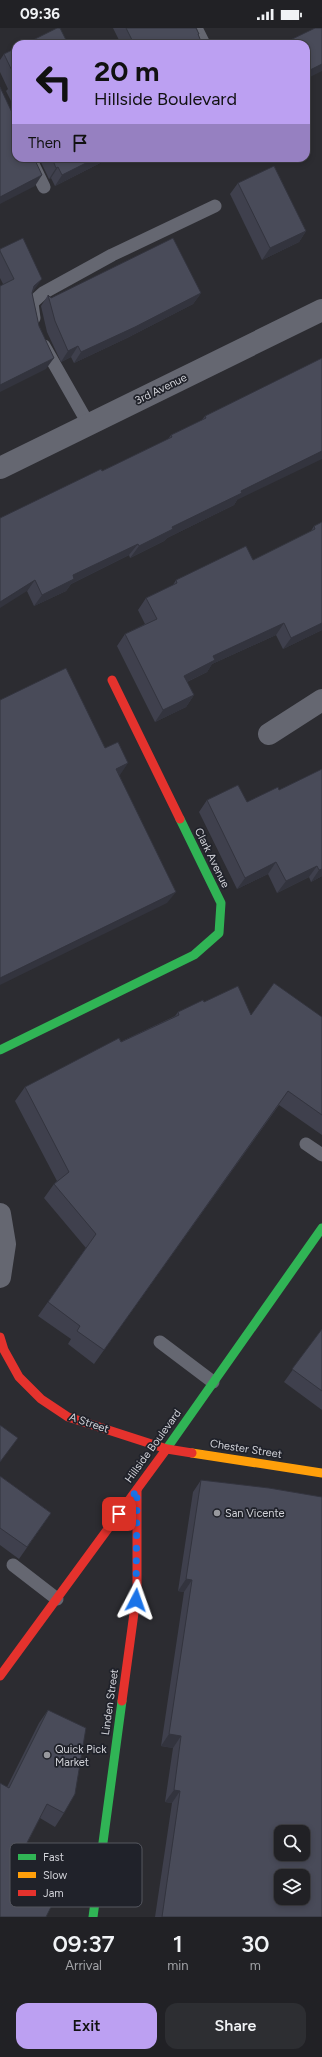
<!DOCTYPE html>
<style>
body{margin:0;font-family:Figtree,sans-serif;background:#2d2e32;color:#f1f3f6;height:100vh;display:flex;flex-direction:column;font-size:15px;white-space:nowrap}
*{box-sizing:border-box;margin:0}
p{font-size:13px;color:#a2a3a7}
.icon{flex:none;width:22px;height:22px;fill:none;stroke:currentColor;stroke-width:2;stroke-linecap:round;stroke-linejoin:round}
.map{position:relative;height:1889px;overflow:hidden}
.sheet{display:flex;flex-direction:column;background:#212125;flex:1}
.sheet>*{flex:none}
.guide{position:absolute;left:12px;top:12px;width:298px;height:122px;border-radius:12px;box-shadow:0 2px 6px #0003,0 0 0 1px #3e3e42;background:#bca0f2;color:#111;overflow:hidden}
.fabs{position:absolute;left:274px;top:1797px;display:grid;gap:8px}
.fabs a{display:grid;place-items:center;width:36px;height:36px;border-radius:8px;background:#212125;box-shadow:0 2px 6px #0003,0 0 0 1px #3e3e42;font-size:20px}
.pin{position:absolute;display:grid;place-items:center;width:34px;height:34px;color:#fff;margin:-17px;border-radius:8px;box-shadow:0 2px 6px #0006}
.me{position:absolute;width:44px;margin:-22px;rotate:4deg;stroke-linejoin:round;filter:drop-shadow(0 0 3px #0008)}
.turn{display:flex;align-items:center;gap:14px;height:84px;padding:0 16px;font-size:18px}
.turn .icon{width:52px;height:52px;stroke-width:2.5}
.turn b{display:block;font-size:28px;line-height:34px}
.then{display:flex;align-items:center;height:38px;padding:0 16px;background:#0003;gap:8px;font-size:15px}
.eta{display:flex;justify-content:space-evenly;align-items:center;height:68px;text-align:center}
.eta b{font-size:24px;font-weight:600;line-height:28px}
.button{display:flex;gap:8px;margin-top:auto;padding:8px 16px}
.button a{flex:1;height:46px;border-radius:12px;background:#bca0f2;color:#111;font-size:16px;font-weight:600;line-height:46px;text-align:center}
.button a+a{background:#2d2e32;color:#f1f3f6}
.status{display:flex;justify-content:space-between;align-items:center;height:28px;padding:0 20px;background:#212125;direction:ltr}
.status svg{height:11px;fill:currentColor}
.map>svg:first-child{display:block}
.lines{fill:none;stroke-linecap:round;stroke-linejoin:round}
.lane{stroke:#656771;stroke-width:13}
.street{stroke:#656771;stroke-width:22}
.fast{stroke:#30b455;stroke-width:9}
.slow{stroke:#ff9f0a;stroke-width:9}
.jam{stroke:#e5322d;stroke-width:9}
.wall{fill:#3f404d}
.shaded-wall{fill:#33343e}
.building{fill:#494b59;stroke:#33343e;fill-rule:evenodd}
.route{stroke:#1a73e8;stroke-width:7;stroke-dasharray:0 12.6}
.poi-dot{fill:#98999e;stroke:#20222a;stroke-width:1.5}
.labels{text-anchor:middle;dominant-baseline:central;stroke-width:3.5;stroke-linejoin:round;paint-order:stroke}
.street-label{font-size:11px;fill:#d2d3d9;stroke:#20222a}
.poi-label{font-size:11px;fill:#d2d3d9;stroke:#20222a;text-anchor:start}
.key{fill:#20222a;stroke:#55575f;stroke-width:1}
.key-label{font-size:11px;fill:#d2d3d9}
</style>
<div class="status"><b>09:36</b><svg viewBox="0 0 49 12"><path d="M0 12V9h3v3zM5 12V6h3v6zM10 12V3h3v9zM15 12V0h3v12zM26 1h20v11H26zM47 4h2v5h-2z"/></svg></div>
<div class="map">
<svg width="322" height="1889" viewBox="0 0 322 1889">
<rect width="100%" height="100%" fill="#2c2c31"/>
<g class="lines">
<!-- lane -->
<g class="lane">
<polyline points="196,0 204,16"/>
<polyline points="30,130 44,159"/>
<polyline points="34,290 32,275 43,265 112,227 215,178"/>
<polyline points="44,318 89,397"/>
<polyline points="306,1116 322,1127"/>
<polyline points="160,1314 213,1354"/>
<polyline points="13,1537 57,1571"/>
</g>
<!-- street -->
<g class="street">
<polyline points="0,440 322,282"/>
<polyline points="269,706 322,672"/>
<polyline points="0,1186 5,1216 0,1249"/>
</g>
<!-- fast -->
<g class="fast">
<polyline points="0,1022 194,927 219,905 221,875 180,791"/>
<polyline points="165,1423 322,1200"/>
<polyline points="93,1889 122,1673"/>
</g>
<!-- slow -->
<polyline class="slow" points="192,1425 322,1445"/>
<!-- jam -->
<g class="jam">
<polyline points="112,652 180,791"/>
<polyline points="0,1309 4,1322 19,1349 41,1371 68,1389 167,1421 192,1425"/>
<polyline points="0,1648 165,1423"/>
<polyline points="122,1673 137,1563 137,1462"/>
</g>
</g>
<!-- wall -->
<g class="wall">
<polygon points="113,0 197,0 198,7 202,16 121,16"/>
<polygon points="16,20 16,83 6,63 8,61 0,44 0,32 4,26"/>
<polygon points="39,130 110,130 55,158 51,150 49,151"/>
<polygon points="238,155 306,203 299,214 262,232 230,166"/>
<polygon points="0,221 34,262 32,265 46,341 0,250"/>
<polygon points="201,265 193,276 127,310 74,335 71,329 61,334 47,304 41,278 48,267 51,270"/>
<polygon points="205,388 237,472 234,477 167,510 164,513 130,530 129,527 71,556 66,563 34,578 27,563 102,443 168,411 171,407 201,393"/>
<polygon points="322,494 322,602 283,621 276,607 212,636 207,644 187,654 194,667 186,679 155,694 117,618 125,606 145,596 138,582 146,570 173,557 176,552 253,532 311,503 314,498"/>
<polygon points="322,741 322,848 311,854 309,849 277,865 268,846 237,861 199,784 207,772 247,774 279,762"/>
<polygon points="204,974 251,987 322,989 322,1107 279,1077 94,1336 68,1316 71,1311 38,1288 86,1220 44,1170 54,1156 57,1153 15,1073 25,1059 175,988 178,984"/>
<polygon points="322,1301 322,1382 284,1354"/>
<polygon points="0,1448 51,1485 19,1531 0,1517"/>
<polygon points="201,1452 322,1889 155,1889 172,1775 165,1774 173,1720 161,1718 184,1564 178,1563 193,1464"/>
<polygon points="48,1682 64,1785 55,1799 40,1790 15,1838 0,1889 7,1759 39,1695"/>
</g>
<!-- shaded-wall -->
<g class="shaded-wall">
<polygon points="322,36 322,43 306,51 306,44"/>
<polygon points="96,130 110,130 55,158 62,147"/>
<polygon points="58,139 51,150 49,151 56,140"/>
<polygon points="42,147 35,158 0,176 0,169"/>
<polygon points="306,203 299,214 262,232 270,220"/>
<polygon points="42,251 34,262 26,269 34,258"/>
<polygon points="201,265 193,276 127,310 74,335 81,324"/>
<polygon points="78,318 71,329 61,334 68,323"/>
<polygon points="54,330 46,341 0,364 0,357"/>
<polygon points="322,423 322,431 237,472 234,477 167,510 164,513 130,530 139,518 172,499 241,463"/>
<polygon points="138,516 129,527 71,556 66,563 34,578 42,567 73,547"/>
<polygon points="35,552 27,563 0,580 0,574"/>
<polygon points="284,595 276,607 212,636 207,644 176,659 184,648 213,628"/>
<polygon points="322,595 322,602 283,621 291,610"/>
<polygon points="194,667 186,679 155,694 163,682"/>
<polygon points="128,735 120,747 108,752 116,741"/>
<polygon points="276,834 268,846 237,861 245,850"/>
<polygon points="317,838 309,849 277,865 286,853"/>
<polygon points="322,841 322,848 311,854 319,842"/>
<polygon points="176,864 167,875 0,957 0,950"/>
<polygon points="186,1551 192,1552 184,1564 178,1563"/>
<polygon points="169,1706 181,1708 173,1720 161,1718"/>
<polygon points="174,1762 180,1763 172,1775 165,1774"/>
</g>
<!-- building -->
<g class="building">
<polygon points="57,0 60,0 68,16 25,16"/>
<polygon points="126,0 196,0 199,6 198,6 202,16 134,16"/>
<polygon points="315,0 322,0 322,36 306,44 306,16 282,16"/>
<polygon points="16,20 16,51 4,26"/>
<polygon points="16,51 16,57 14,52"/>
<polygon points="0,59 16,93 16,130 34,130 42,147 0,169"/>
<polygon points="52,130 96,130 62,147 58,139 56,140"/>
<polygon points="274,138 306,203 270,220 238,155"/>
<polygon points="23,210 42,251 34,258 32,265 39,298 54,330 0,357 0,258 14,251 0,223 0,221"/>
<polygon points="173,210 201,265 135,299 81,324 78,318 68,323 55,293 48,267 51,270"/>
<polygon points="322,330 322,423 241,463 242,465 172,499 173,501 139,518 138,516 73,547 74,551 42,567 35,552 0,574 0,490 101,441 102,443 172,409 171,407 206,390 205,388"/>
<polygon points="322,494 322,595 291,610 284,595 213,628 215,632 184,648 194,667 163,682 125,606 157,591 146,570 177,555 176,552 246,518 253,532 315,501 314,498"/>
<polygon points="66,640 105,720 118,714 128,735 116,741 176,864 0,950 0,672"/>
<polygon points="322,741 322,841 319,842 317,838 286,853 276,834 245,850 207,772 238,757 247,774 278,759 279,762"/>
<polygon points="274,955 322,989 322,1087 288,1063 104,1322 77,1303 80,1298 48,1274 96,1206 54,1156 69,1144 25,1059 119,1010 121,1014 179,987 178,984 203,972 204,974 238,958 251,987"/>
<polygon points="322,1301 322,1363 292,1341"/>
<polygon points="0,1397 18,1410 0,1434"/>
<polygon points="0,1448 51,1485 27,1519 0,1500"/>
<path d="M201,1452l68,8 53,9v420h-160l18,-126 -6,-1 7,-54 -12,-2 23,-154 -6,-1zM281,1804h22v22h-22zM281,1848h22v22h-22z"/>
<polygon points="48,1682 86,1700 75,1766 64,1785 47,1776 15,1838 60,1861 46,1889 0,1889 0,1755 9,1760"/>
</g>
<g class="lines">
<!-- route -->
<polyline class="route" points="119,1486 137,1462 136,1572"/>
</g>
<!-- markers -->
<g class="poi-dot">
<circle cx="217" cy="1485" r="4"/>
<circle cx="47" cy="1727" r="4"/>
</g>
<g class="labels">
<!-- street labels -->
<g class="street-label">
<text transform="translate(161 361) rotate(-26)">3rd Avenue</text>
<text transform="translate(212 830) rotate(64)">Clark Avenue</text>
<text transform="translate(89 1395) rotate(19)">A Street</text>
<text transform="translate(153 1418) rotate(-54)">Hillside Boulevard</text>
<text transform="translate(246 1421) rotate(9)">Chester Street</text>
<text transform="translate(110 1674) rotate(-82)">Linden Street</text>
</g>
<!-- poi labels -->
<g class="poi-label">
<text x="225" y="1485">San Vicente</text>
<text x="55" y="1721">Quick Pick<tspan x="55" dy="13">Market</tspan></text>
</g>
</g>
<!-- legend -->
<rect x="10" y="1815" width="132" height="64" rx="6" class="key"/>
<rect x="18" y="1826" width="18" height="6" fill="#30b455"/>
<rect x="18" y="1844" width="18" height="6" fill="#ff9f0a"/>
<rect x="18" y="1862" width="18" height="6" fill="#e5322d"/>
<g class="key-label">
<text x="43" y="1833">Fast</text>
<text x="43" y="1851">Slow</text>
<text x="43" y="1869">Jam</text>
</g>
</svg>
<div class="fabs">
<a><svg class="icon" aria-label="search" viewBox="0 0 24 24"><circle cx="10" cy="10" r="6"/><path d="M15 15l6 6"/></svg></a>
<a><svg class="icon" aria-label="layers" viewBox="0 0 24 24"><path d="M12 4l9 5-9 5-9-5zM3 14l9 5 9-5"/></svg></a>
</div>
<div class="pin" style="left:119px;top:1486px;background:#d93025"><svg class="icon" aria-label="arrive" viewBox="0 0 24 24"><path d="M6 21V4h12l-3 4 3 4H6"/></svg></div>
<svg class="me" style="left:136px;top:1572px" viewBox="-20 -20 40 40"><path d="M0-17L14 15 0 8-14 15z" fill="#1a73e8" stroke="#fff" stroke-width="4"/></svg>
<div class="guide">
<div class="turn"><svg class="icon" aria-label="left" viewBox="0 0 24 24"><path d="M17 20v-9H6M10 6l-5 5 5 5"/></svg><div><b>20 m</b>Hillside Boulevard</div></div>
<div class="then">Then<svg class="icon" aria-label="arrive" viewBox="0 0 24 24"><path d="M6 21V4h12l-3 4 3 4H6"/></svg></div>
</div>
</div>
<section class="sheet">
<div class="eta">
<div><b>09:37</b><p>Arrival</p></div>
<div><b>1</b><p>min</p></div>
<div><b>30</b><p>m</p></div>
</div>
<div class="button"><a>Exit</a><a>Share</a></div>
</section>
